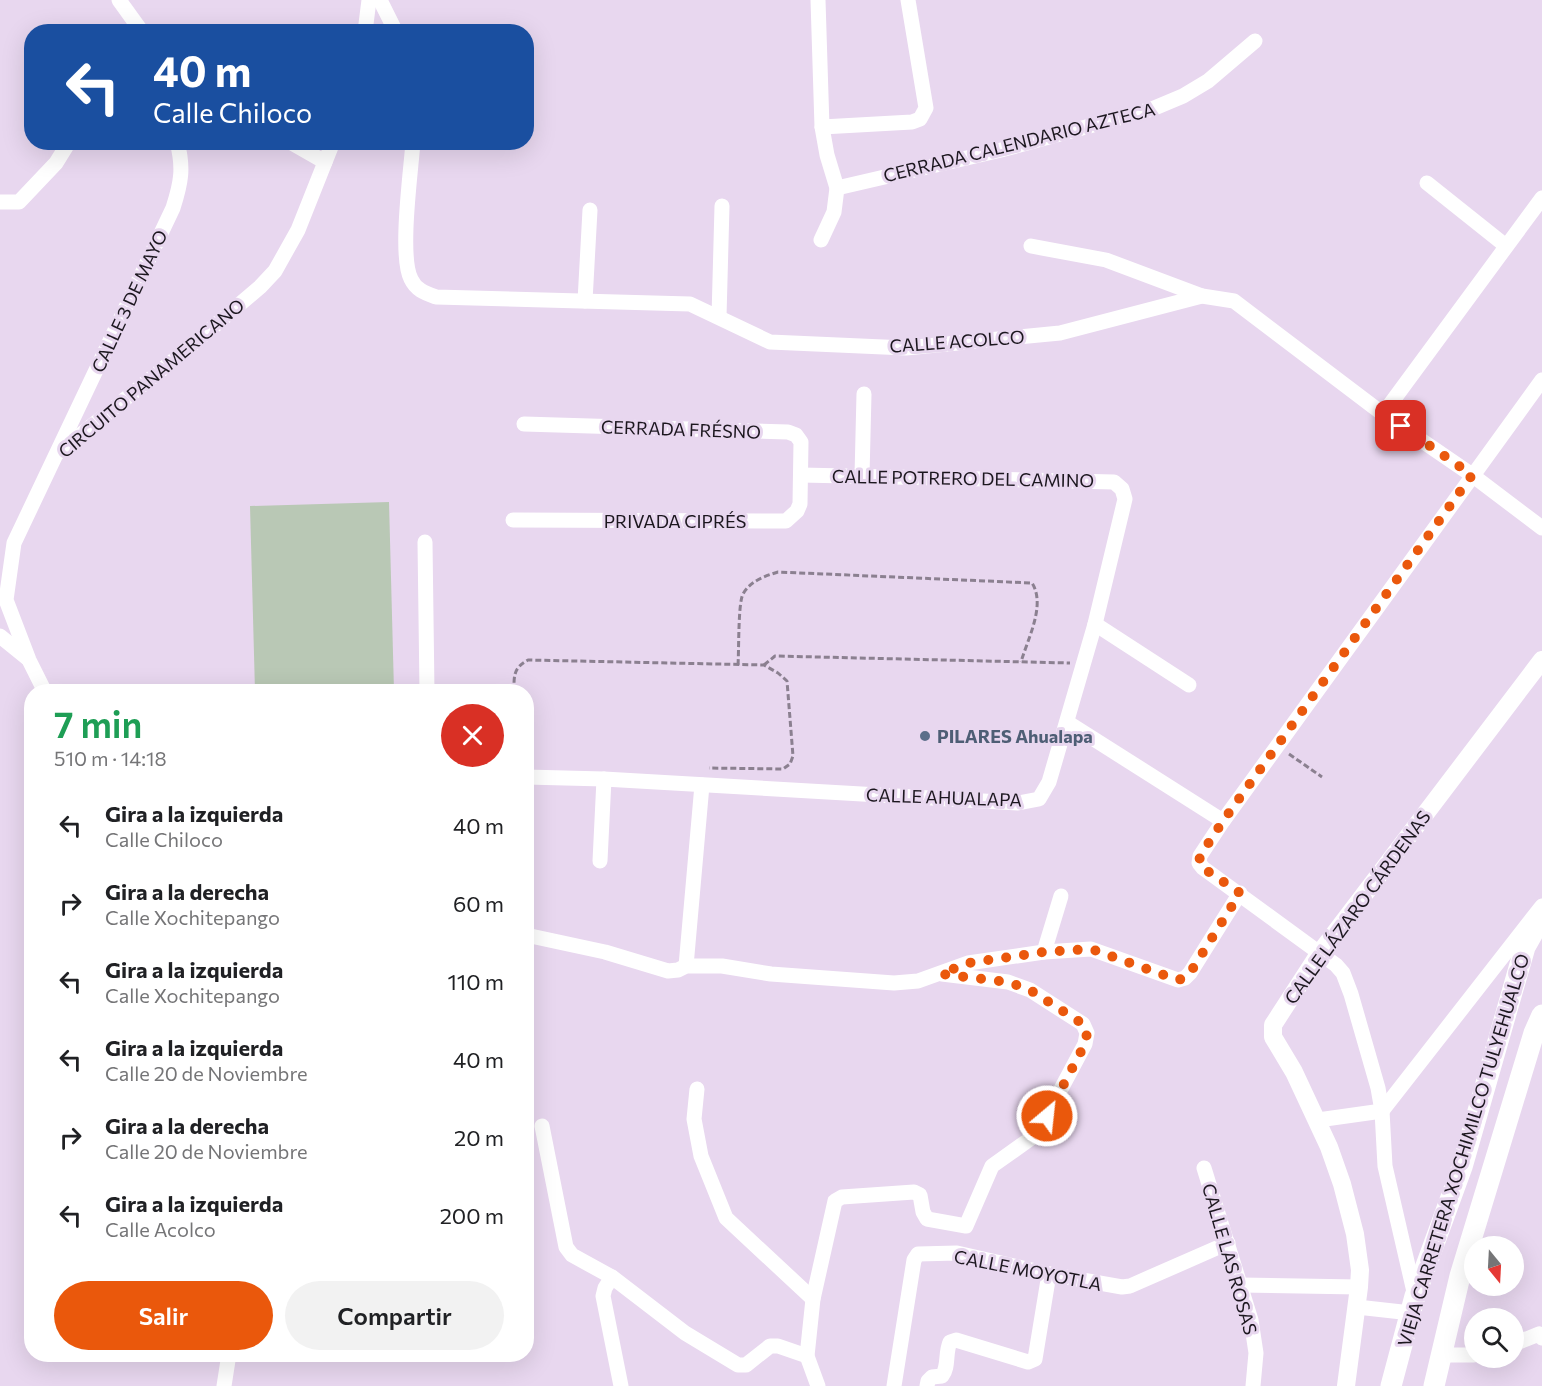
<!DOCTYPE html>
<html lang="es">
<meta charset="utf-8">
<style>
body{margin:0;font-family:Commissioner,sans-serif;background:#f2f2f2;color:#202124;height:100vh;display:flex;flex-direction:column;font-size:22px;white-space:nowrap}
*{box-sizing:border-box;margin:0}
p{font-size:20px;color:#757577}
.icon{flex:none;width:33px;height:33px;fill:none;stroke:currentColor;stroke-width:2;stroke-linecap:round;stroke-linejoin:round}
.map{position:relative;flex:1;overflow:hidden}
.sheet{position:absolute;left:24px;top:684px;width:510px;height:678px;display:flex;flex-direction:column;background:#fff;border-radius:24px;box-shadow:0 6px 24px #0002}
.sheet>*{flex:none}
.banner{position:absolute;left:24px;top:24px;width:510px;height:126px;border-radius:24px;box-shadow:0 6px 24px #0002;background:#1a4fa0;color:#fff;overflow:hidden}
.needle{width:39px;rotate:162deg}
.fabs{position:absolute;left:1464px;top:1236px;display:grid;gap:12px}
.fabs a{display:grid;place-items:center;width:60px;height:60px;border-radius:50%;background:#fff;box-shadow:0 6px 24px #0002;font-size:30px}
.pin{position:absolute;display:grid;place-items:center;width:51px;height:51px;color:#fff;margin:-26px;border-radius:12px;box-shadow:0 3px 9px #0006}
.me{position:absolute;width:66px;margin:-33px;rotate:28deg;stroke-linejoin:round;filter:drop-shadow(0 0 4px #0008)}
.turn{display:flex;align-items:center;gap:21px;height:126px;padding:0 30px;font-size:27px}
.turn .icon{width:78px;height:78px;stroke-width:2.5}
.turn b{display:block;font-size:42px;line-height:51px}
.round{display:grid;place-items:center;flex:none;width:63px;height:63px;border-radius:32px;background:#f2f2f2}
.head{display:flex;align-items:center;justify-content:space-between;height:102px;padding:0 30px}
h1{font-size:36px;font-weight:600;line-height:45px;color:#1e9e55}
.action{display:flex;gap:12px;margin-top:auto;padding:12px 30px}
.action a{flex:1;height:69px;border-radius:36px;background:#ea580c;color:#fff;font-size:24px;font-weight:600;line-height:69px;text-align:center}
.action a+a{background:#f2f2f2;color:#202124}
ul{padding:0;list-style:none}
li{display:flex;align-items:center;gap:18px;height:78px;padding:0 30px}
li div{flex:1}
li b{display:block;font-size:22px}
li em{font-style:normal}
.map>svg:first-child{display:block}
.green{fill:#b9c8b5}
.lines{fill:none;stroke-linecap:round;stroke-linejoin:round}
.path{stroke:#8b8090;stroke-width:3;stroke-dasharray:6 3;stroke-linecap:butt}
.minor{stroke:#fff;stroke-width:15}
.tertiary{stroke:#fff;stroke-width:18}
.secondary{stroke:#fff;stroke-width:21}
.route{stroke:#ea580c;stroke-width:10;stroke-dasharray:0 18}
.service-dot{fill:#5c6f8a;stroke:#e8d7ef;stroke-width:2}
.labels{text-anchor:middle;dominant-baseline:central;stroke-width:6;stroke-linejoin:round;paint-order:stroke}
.street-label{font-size:18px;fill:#1c171f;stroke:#e8d7ef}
.service-label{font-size:18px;font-weight:bold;fill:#4e5e75;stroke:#e8d7ef;text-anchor:start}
</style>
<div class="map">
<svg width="1542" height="1386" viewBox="0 0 1542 1386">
<rect width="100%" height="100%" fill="#e8d7ef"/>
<!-- green -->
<polygon class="green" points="389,502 394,691 255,691 250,506"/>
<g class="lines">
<!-- path -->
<g class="path">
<path d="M738,665c1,-14 0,-62 5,-71 7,-13 22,-18 35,-22l254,11c14,22 -4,55 -11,79"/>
<polyline points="764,665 775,656 1070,663"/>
<path d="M514,692c0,-16 -1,-24 14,-32l236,5 14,8 9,8 6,75 -3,8 -7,5 -74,-1"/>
<polyline points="1289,754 1322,777"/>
</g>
<!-- minor -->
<g class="minor">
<polyline points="119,0 142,32"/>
<polyline points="380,0 396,32"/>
<polyline points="818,0 822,127 827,155 837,188 834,212 821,240"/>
<polyline points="365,32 369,0"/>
<polyline points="822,127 912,122 920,119 926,108 908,0"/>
<polyline points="290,142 325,162"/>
<path d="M413,142c-2,29 -14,114 -2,137 5,11 14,14 25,18l254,7 80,38 136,6 154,-15 142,-37 32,5 149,113 89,61 70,53"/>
<polyline points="1427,183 1506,246"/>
<polyline points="837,188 1001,150 1152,109 1183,96 1208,81 1255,41"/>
<polyline points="0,202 19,202 56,163 69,142"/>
<polyline points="1031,246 1106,260 1202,296"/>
<polyline points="585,301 590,210"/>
<polyline points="719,317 722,206"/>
<polyline points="1383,414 1542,198"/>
<polyline points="59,452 180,355 260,287 275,271 298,230 333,142"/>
<polyline points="862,476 864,394"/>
<polyline points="513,520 786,521 797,511 800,504 801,442 796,435 788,432 524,424"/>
<polyline points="425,542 427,692"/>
<polyline points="1095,624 1189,685"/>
<polyline points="0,636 27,658"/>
<path d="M45,692l-16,-32 -23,-60 8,-57 159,-335c8,-25 11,-40 4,-66"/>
<polyline points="1067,722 1223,821"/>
<polyline points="526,777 604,779 1018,803 1039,799 1049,782 1095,624 1125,499 1122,489 1114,482 801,475"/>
<polyline points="600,861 604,779"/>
<polyline points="526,935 605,952 668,971 678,970 686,966 722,966 771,974 894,983 918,981 968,963 1044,952 1091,949 1178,980 1185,978 1190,973 1240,893"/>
<polyline points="1044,952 1061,896"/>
<polyline points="686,966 702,785"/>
<polyline points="697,1089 694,1119 701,1156 726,1218 813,1299"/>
<polyline points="1318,1120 1382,1111 1542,906"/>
<polyline points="542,1126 566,1247 572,1255 612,1277 685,1333 738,1365 746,1365 770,1346 778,1346 807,1356"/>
<polyline points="1204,1168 1251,1320 1256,1353 1253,1386"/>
<polyline points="612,1277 605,1288 603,1296 621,1386"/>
<polyline points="1241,1285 1359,1287"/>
<polyline points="1415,1296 1385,1166 1382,1111 1378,1088 1351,994 1343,973 1336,965 1203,868 1199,863 1200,856 1223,821 1542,380"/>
<polyline points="1357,1307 1411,1313"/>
<polyline points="1514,1344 1539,1334 1542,1338"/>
<polyline points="1440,1355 1474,1355"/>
<polyline points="224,1386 229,1354"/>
<polyline points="818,1386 807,1356 813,1299 835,1201 842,1197 914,1192 920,1195 923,1212 927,1219 966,1226 992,1166 1037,1134 1085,1044 1087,1033 1083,1024 1030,990 1008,982 942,974"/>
<polyline points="894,1386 914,1260 918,1254 957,1253 1049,1274 1122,1287 1130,1286 1228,1243"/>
<path d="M927,1386l1,-5 4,-4 10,-1c7,-9 3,-23 8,-34l6,-2 72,22 7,-3 14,-85"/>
</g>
<!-- tertiary -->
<polyline class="tertiary" points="1346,1386 1359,1287 1360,1270 1355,1234 1342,1184 1329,1147 1294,1072 1273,1037 1273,1025 1319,954 1542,660"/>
<!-- secondary -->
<g class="secondary">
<polyline points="1391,1386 1415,1296 1462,1167 1525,947 1542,917"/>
<polyline points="1434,1386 1460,1276 1534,1033 1542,1015"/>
</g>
</g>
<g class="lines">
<!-- route -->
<polyline class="route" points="1047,1116 1085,1044 1087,1033 1083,1024 1030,990 1008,982 941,974 968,963 1044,952 1091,949 1178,980 1185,978 1190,973 1240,893 1203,868 1199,863 1200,856 1223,821 1472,475 1401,426"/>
</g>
<!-- markers -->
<circle class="service-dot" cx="925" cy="736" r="6"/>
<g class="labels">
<!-- street labels -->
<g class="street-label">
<text transform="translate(1019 142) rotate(-14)">CERRADA CALENDARIO AZTECA</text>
<text transform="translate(129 301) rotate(-65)">CALLE 3 DE MAYO</text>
<text transform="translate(957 341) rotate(-4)">CALLE ACOLCO</text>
<text transform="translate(151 378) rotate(-40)">CIRCUITO PANAMERICANO</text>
<text transform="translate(681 429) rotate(2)">CERRADA FRÉSNO</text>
<text transform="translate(963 478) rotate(1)">CALLE POTRERO DEL CAMINO</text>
<text x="675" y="521">PRIVADA CIPRÉS</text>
<text transform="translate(944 797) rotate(2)">CALLE AHUALAPA</text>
<text transform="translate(1357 907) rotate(-54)">CALLE LÁZARO CÁRDENAS</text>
<text transform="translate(1463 1150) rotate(-73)">VIEJA CARRETERA XOCHIMILCO TULYEHUALCO</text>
<text transform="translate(1230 1259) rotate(74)">CALLE LAS ROSAS</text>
<text transform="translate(1028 1270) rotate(11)">CALLE MOYOTLA</text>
</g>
<!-- service labels -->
<g class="service-label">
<text x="937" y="736">PILARES Ahualapa</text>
</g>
</g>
</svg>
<div class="fabs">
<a><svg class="needle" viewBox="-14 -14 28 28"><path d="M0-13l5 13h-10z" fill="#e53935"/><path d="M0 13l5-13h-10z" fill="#757577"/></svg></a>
<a><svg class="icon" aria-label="search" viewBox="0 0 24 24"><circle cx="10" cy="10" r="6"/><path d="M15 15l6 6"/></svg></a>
</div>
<div class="pin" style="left:1401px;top:426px;background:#d93025"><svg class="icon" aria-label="arrive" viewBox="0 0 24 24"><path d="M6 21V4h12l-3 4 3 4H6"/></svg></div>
<svg class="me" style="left:1047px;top:1116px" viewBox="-20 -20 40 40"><circle r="17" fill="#ea580c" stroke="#fff" stroke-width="3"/><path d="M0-11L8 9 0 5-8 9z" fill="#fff"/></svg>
<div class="banner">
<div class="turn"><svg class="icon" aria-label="left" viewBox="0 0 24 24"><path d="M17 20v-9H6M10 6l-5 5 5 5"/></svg><div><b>40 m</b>Calle Chiloco</div></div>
</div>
<section class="sheet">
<div class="head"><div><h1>7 min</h1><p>510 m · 14:18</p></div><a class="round" style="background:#d93025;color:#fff"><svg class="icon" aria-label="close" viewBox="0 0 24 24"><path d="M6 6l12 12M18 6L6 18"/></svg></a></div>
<ul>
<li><svg class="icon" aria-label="left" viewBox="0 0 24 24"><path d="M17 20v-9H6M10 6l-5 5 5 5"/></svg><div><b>Gira a la izquierda</b><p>Calle Chiloco</p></div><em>40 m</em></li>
<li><svg class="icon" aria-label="right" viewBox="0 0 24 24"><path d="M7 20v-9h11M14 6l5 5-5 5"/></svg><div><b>Gira a la derecha</b><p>Calle Xochitepango</p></div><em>60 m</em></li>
<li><svg class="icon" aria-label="left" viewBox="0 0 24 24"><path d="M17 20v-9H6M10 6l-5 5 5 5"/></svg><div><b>Gira a la izquierda</b><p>Calle Xochitepango</p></div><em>110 m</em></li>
<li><svg class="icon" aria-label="left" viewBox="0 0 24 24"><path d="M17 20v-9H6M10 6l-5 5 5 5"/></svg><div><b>Gira a la izquierda</b><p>Calle 20 de Noviembre</p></div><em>40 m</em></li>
<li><svg class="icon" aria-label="right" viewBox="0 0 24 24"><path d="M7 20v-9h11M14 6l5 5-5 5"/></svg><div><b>Gira a la derecha</b><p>Calle 20 de Noviembre</p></div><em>20 m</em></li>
<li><svg class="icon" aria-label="left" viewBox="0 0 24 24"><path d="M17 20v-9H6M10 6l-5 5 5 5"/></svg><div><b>Gira a la izquierda</b><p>Calle Acolco</p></div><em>200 m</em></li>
</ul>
<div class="action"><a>Salir</a><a>Compartir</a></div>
</section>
</div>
